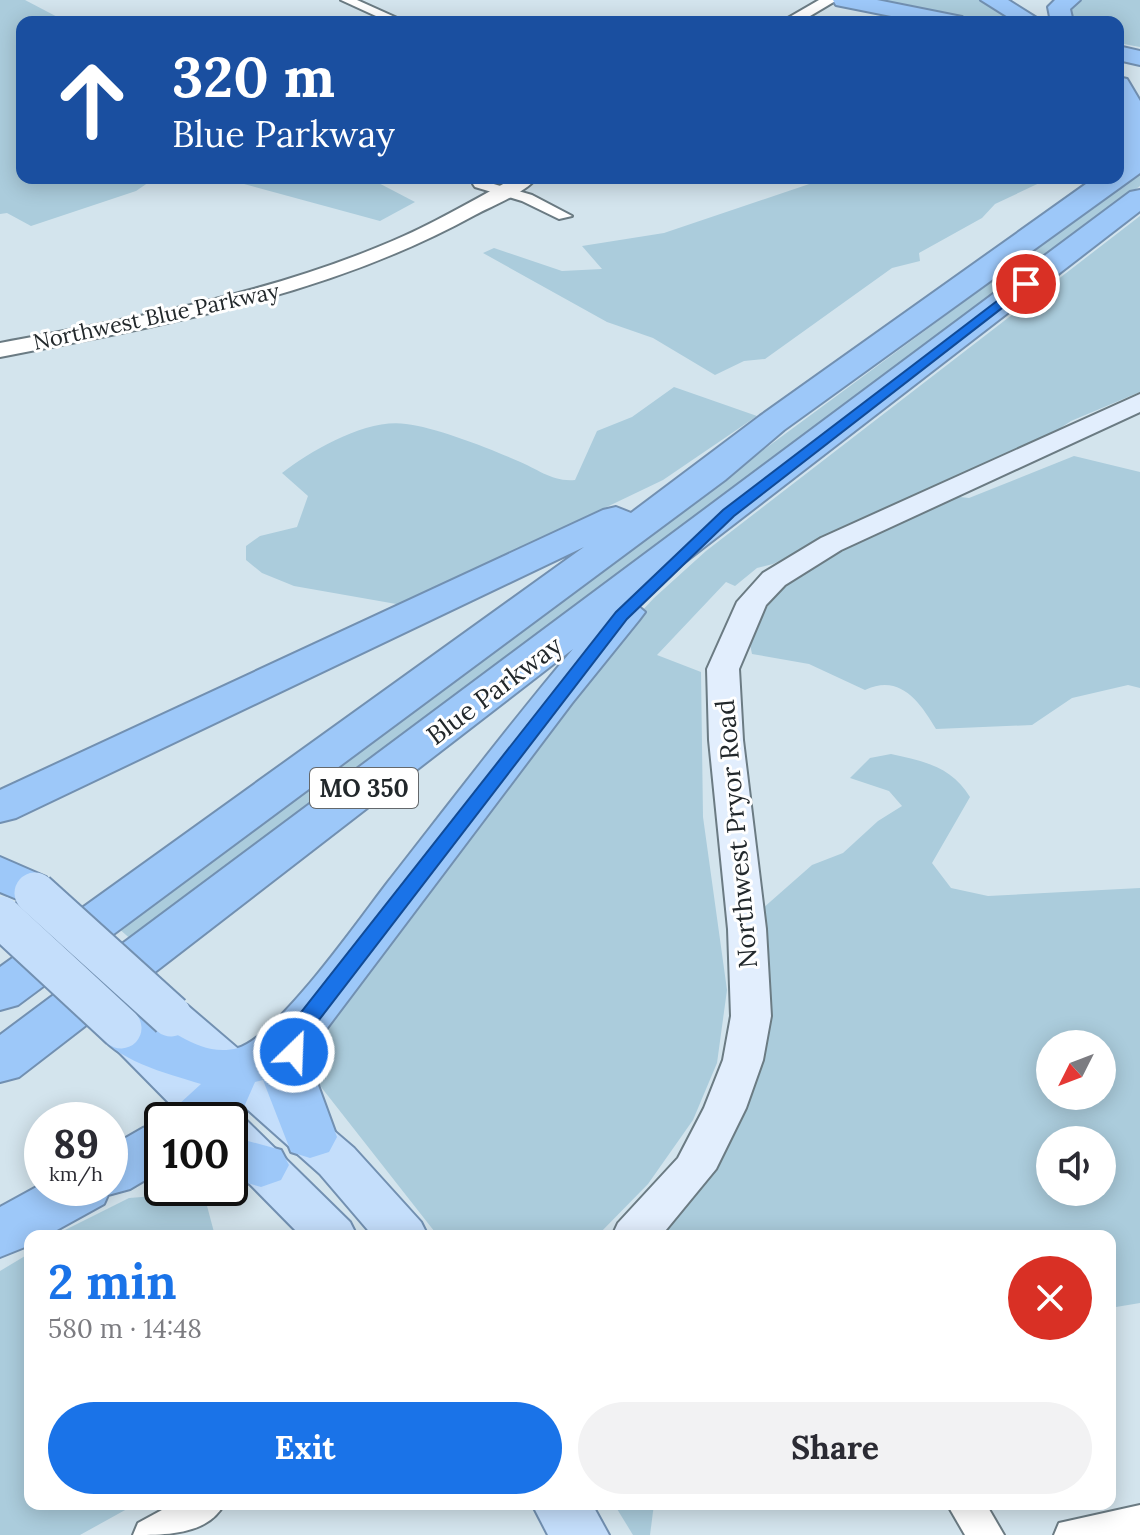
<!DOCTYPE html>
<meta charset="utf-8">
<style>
body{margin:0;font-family:Lora,serif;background:#f2f2f3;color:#2b2b33;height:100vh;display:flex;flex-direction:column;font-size:30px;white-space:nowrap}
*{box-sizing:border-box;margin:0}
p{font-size:26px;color:#7c7c81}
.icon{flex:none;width:44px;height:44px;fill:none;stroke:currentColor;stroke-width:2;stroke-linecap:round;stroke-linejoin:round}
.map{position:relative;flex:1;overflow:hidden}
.drawer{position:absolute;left:24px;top:1230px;width:1092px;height:280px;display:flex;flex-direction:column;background:#fff;border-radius:16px;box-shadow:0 4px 20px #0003}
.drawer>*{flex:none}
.banner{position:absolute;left:16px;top:16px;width:1108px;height:168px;border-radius:16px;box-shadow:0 4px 20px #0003;background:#1a4fa0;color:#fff;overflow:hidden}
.needle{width:52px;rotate:228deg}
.buttons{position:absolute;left:1036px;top:1030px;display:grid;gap:16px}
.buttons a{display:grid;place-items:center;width:80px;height:80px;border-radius:50%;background:#fff;box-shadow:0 4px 20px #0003;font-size:40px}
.speed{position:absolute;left:24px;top:1102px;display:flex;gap:16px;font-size:40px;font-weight:700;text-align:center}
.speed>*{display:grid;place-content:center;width:104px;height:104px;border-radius:50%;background:#fff;box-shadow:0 4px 20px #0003;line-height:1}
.speed small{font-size:20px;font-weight:400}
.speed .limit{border:4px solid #111;border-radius:12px;background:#fff;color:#111}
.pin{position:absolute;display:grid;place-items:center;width:68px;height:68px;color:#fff;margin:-34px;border:4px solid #fff;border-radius:50%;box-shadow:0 2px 8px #0007}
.me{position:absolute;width:88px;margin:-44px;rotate:24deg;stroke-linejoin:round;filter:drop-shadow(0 0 6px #0008)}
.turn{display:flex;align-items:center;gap:28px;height:168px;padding:0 24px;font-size:36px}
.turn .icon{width:104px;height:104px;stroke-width:2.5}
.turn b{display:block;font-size:56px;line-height:68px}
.round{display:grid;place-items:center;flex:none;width:84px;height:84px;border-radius:42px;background:#f2f2f3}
.overview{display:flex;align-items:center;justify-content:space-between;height:136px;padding:0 24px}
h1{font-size:48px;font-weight:700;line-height:60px;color:#1a73e8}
.primary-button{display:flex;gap:16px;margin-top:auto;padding:16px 24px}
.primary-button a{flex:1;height:92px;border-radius:48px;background:#1a73e8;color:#fff;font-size:32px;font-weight:700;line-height:92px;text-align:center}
.primary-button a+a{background:#f2f2f3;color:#2b2b33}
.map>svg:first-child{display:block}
.green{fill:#abccdc;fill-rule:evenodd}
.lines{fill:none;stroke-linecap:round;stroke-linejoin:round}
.minor-casing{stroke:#6b7b83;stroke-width:4}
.tertiary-casing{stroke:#6b7b83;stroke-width:4}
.secondary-casing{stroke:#6b7b83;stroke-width:4}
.primary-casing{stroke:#7290b1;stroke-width:4}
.motorway-casing{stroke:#7290b1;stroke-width:4}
.minor{fill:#fff;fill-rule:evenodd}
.tertiary{fill:#fff;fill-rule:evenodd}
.secondary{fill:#e2eefd;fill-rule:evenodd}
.primary{fill:#c4defb;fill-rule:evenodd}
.motorway{fill:#9dc8f9;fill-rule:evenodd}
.primary-bridge-casing{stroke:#7290b1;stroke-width:45;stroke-linecap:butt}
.primary-bridge{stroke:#c4defb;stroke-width:41}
.route{fill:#1a73e8;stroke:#114b97;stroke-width:2}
.labels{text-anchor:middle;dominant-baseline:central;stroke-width:6;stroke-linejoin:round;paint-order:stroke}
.far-street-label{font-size:22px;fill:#22282b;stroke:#fff}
.shield{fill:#fff;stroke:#64686b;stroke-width:2}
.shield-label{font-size:24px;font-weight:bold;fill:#22282b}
.street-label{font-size:26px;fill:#22282b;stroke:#fff}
</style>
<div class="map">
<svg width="1140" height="1535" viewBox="0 0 1140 1535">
<rect width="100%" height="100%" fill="#d3e4ed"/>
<!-- green -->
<g class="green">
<polygon points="0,0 25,0 67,22 22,22 22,178 155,178 136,191 31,226 7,213 0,214"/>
<polygon points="873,0 987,0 1027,22 967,22"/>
<polygon points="1081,0 1140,0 1140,47 1118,43 1118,22 1072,22 1069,12"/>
<polygon points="1140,172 1140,186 134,942 117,927"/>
<polygon points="222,178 369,178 415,202 380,221"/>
<polygon points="827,178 1050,178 995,204 982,218 919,253 920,261 892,268 765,359 744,361 715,375 653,338 607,322 483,253 494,248 562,271 602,269 582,246 664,233"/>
<polygon points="1140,216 1140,392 1071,421 1062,427 1059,435 887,507 773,564 757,568 735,586 726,582 657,655 701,672 703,817 727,990 717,1063 693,1120 648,1184 597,1236 438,1236 314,1078 308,1047 623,631 654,598 706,551"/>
<path d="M674,387l83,29 -94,64 -261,125 -108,-19 -32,-13 -16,-13v-14l14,-10 37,-9 11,-31 -26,-23c30,-23 85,-55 124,-49 29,3 85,25 112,37 20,8 34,21 57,19l22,-49 35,-14z"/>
<path d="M1074,456l66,16v216l-12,-3 -56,13 -40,27 -96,4c-16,-27 -36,-56 -71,-39l-56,-26 -57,-10 -4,-19c15,-22 29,-45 50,-62 41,-33 106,-55 153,-77l18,2z"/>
<path d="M891,754c33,7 61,13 79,43l-38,66 19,25 37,8 152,-8v415l-30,5v-72h-450l59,-73 30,-61 17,-75 -4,-118 50,-44 31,-12 35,-32 24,-15 -13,-15 -39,-13 20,-20zM1050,1044h52v52h-52zM1050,1140h52v52h-52z"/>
<polygon points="155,1196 206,1202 215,1236 53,1236 129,1198"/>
<polygon points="30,1253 30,1504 136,1504 80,1535 0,1535 0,1271"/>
<polygon points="614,1504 654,1504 650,1535 633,1535"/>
</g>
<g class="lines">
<defs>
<g id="minor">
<polygon points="341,0 357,0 406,22 389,22"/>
<polygon points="480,180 532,195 572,216 559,219 522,201 475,187 473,184"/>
<path d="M173,1504h51c-16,31 -59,31 -91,31l5,-12z"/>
<polygon points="947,1504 986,1504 1004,1535 965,1535"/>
<polygon points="1140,1505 1140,1535 1054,1535 1059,1523"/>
</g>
<g id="tertiary">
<polygon points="819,0 837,0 800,22 781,22"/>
<path d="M514,178h23c-14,16 -43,27 -62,37 -147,81 -312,110 -475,142v-14c128,-24 257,-46 378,-96 48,-19 92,-45 136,-69z"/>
</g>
<polygon id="secondary" points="1140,394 1140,412 841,550 785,585 766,605 739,669 743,740 766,929 771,1016 763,1060 746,1108 716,1169 661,1236 612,1236 618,1223 678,1158 704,1108 723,1060 731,1016 728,929 709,740 707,669 737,602 763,573 821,538"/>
<g id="primary">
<polygon points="171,1000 187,1005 354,1148 421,1222 428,1236 373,1236 320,1174 155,1027 149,1016 155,1005"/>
<polygon points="132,1022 148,1027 232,1107 238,1118 247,1121 350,1222 357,1236 301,1236 230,1164 230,1120 186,1120 116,1049 110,1038 116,1027"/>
<polygon points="532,1504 592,1504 609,1535 548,1535"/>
</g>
<g id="motorway">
<polygon points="833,0 877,0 962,17 965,22 921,22 836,5"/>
<polygon points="981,0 1008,0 1043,22 1016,22"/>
<polygon points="1055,0 1080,0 1070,9 1073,22 1051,22 1048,7"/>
<polygon points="1118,46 1140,51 1140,65 1118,60"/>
<polygon points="1118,77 1127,79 1140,101 1140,173 784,430 725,480 18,1005 0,1010 0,967 584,547 16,818 0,822 0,790 603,510 616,507 631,513 760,416 1093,179 1118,178"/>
<path d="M1140,190v21l-507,391 12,10 -6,8 -67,83 -248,329 -9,45 22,60 -8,15 -19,6 -19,-6 -28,-72 -8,2 -11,25 -14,14 -60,-1 8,-15 23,-21c-35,-11 -87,-23 -106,-56l8,-13c51,-16 83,47 135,33 40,-12 122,-130 150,-166 61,-78 121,-157 185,-233l-554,428 -19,5v-47l1130,-843z"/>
<polygon points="0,857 46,877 53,888 46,899 29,904 0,892"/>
<polygon points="162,1122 162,1170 130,1189 108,1195 104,1204 46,1236 30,1236 30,1245 0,1257 0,1207 42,1184 42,1188 110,1188 110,1147 143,1128"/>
<polygon points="230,1136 281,1150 289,1165 281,1180 261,1187 230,1178"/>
</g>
</defs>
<!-- minor casing -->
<use href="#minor" class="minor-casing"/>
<!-- tertiary casing -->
<use href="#tertiary" class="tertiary-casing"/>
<!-- secondary casing -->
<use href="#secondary" class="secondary-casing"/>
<!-- primary casing -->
<use href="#primary" class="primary-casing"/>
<!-- motorway casing -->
<use href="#motorway" class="motorway-casing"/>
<!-- minor -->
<use href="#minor" class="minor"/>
<!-- tertiary -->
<use href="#tertiary" class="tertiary"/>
<!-- secondary -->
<use href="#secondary" class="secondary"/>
<!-- primary -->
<use href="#primary" class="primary"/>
<!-- motorway -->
<use href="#motorway" class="motorway"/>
<defs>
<g id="primary-bridge">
<polyline points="35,893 171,1016"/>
<polyline points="1,917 121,1028"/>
</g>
</defs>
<!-- primary-bridge casing -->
<use href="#primary-bridge" class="primary-bridge-casing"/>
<!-- primary-bridge -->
<use href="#primary-bridge" class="primary-bridge"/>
</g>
<!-- route -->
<polygon class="route" points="1022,282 1033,284 734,516 627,619 309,1033 301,1058 286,1058 283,1052 291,1025 616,612 723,510"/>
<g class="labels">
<!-- far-street labels -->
<g class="far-street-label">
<text transform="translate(156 316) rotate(-12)">Northwest Blue Parkway</text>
</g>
<!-- shield labels -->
<rect class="shield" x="310" y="768" width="108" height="40" rx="6"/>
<g class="shield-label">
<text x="364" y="788">MO 350</text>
</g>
<!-- street labels -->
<g class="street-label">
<text transform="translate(494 690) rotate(-37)">Blue Parkway</text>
<text transform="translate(736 834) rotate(-95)">Northwest Pryor Road</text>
</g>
</g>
</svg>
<div class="buttons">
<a><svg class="needle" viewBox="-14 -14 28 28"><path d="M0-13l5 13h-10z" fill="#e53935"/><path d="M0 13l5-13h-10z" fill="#7c7c81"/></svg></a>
<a><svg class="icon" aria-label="sound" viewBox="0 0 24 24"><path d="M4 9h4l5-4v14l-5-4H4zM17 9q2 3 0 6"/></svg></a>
</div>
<div class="speed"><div>89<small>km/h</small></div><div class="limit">100</div></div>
<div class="pin" style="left:1026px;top:284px;background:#d93025"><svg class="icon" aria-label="arrive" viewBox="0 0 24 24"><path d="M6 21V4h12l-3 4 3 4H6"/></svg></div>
<svg class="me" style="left:294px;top:1052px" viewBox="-20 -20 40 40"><circle r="17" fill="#1a73e8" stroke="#fff" stroke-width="3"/><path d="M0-11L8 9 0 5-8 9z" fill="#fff"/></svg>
<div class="banner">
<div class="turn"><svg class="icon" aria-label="ahead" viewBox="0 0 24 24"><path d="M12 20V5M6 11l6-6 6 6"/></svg><div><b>320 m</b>Blue Parkway</div></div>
</div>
<section class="drawer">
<div class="overview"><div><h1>2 min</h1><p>580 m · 14:48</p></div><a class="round" style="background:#d93025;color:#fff"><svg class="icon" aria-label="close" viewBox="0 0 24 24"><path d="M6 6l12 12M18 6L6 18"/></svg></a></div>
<div class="primary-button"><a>Exit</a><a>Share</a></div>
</section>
</div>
